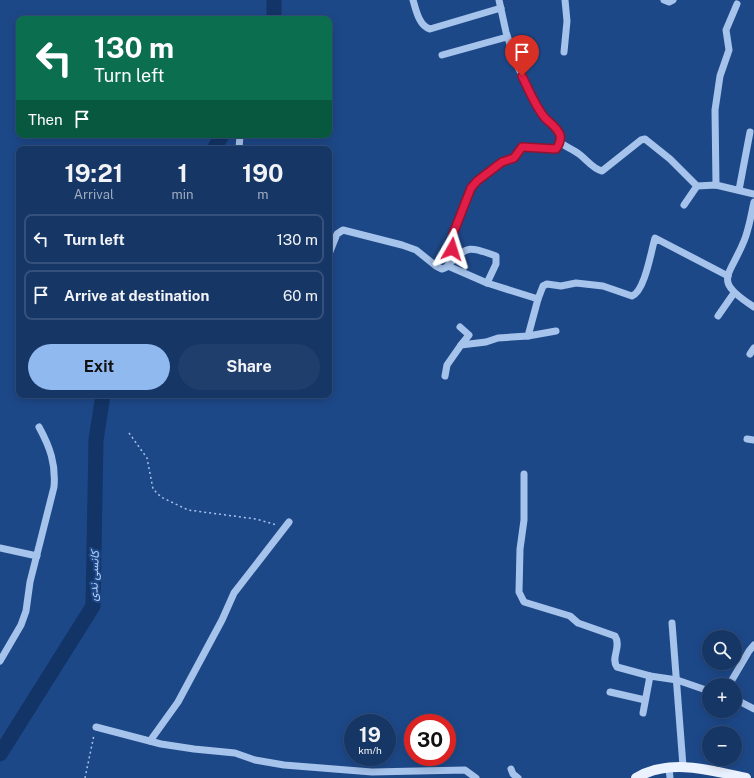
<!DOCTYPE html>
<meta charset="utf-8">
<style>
body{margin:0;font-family:"Public Sans",Vazirmatn,sans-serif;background:#1f3e6c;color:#f1f3f6;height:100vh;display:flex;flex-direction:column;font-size:15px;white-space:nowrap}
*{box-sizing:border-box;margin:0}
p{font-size:13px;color:#9eabbf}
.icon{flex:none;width:22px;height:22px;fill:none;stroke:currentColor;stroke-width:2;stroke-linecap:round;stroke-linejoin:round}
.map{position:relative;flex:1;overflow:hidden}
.sheet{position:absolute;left:16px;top:146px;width:316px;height:252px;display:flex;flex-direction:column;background:#163666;border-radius:8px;box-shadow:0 2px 10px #0003,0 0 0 1px #35507a}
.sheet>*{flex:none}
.hud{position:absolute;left:16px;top:16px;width:316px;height:122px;border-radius:8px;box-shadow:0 2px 10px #0003,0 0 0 1px #35507a;background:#0b6e4f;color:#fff;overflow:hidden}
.controls{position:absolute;left:702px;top:630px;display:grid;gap:8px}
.controls a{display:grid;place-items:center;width:40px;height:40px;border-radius:50%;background:#163666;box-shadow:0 2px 10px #0003,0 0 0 1px #35507a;font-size:20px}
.speed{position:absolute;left:344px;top:714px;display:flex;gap:8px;font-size:20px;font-weight:700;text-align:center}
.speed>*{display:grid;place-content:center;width:52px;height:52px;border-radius:50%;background:#163666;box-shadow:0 2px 10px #0003,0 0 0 1px #35507a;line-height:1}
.speed small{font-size:10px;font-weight:400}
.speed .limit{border:6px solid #d22;background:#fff;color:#111}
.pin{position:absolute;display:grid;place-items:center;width:34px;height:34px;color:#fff;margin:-41px -17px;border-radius:50% 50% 50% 0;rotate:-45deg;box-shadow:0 0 4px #0007}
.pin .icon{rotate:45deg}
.me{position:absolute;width:44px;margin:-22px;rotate:6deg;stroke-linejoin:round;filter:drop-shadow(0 0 3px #0008)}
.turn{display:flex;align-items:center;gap:14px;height:84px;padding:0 12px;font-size:18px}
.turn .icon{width:52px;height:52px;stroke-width:2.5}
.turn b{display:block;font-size:28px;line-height:34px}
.then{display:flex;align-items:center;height:38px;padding:0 12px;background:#0003;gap:8px;font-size:15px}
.eta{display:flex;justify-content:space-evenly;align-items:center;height:68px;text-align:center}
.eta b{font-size:24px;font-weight:700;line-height:28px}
.action{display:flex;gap:8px;margin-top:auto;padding:8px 12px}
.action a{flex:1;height:46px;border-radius:24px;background:#90b9f0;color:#111;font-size:16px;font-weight:700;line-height:46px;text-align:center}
.action a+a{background:#1f3e6c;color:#f1f3f6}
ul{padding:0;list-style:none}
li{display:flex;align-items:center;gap:12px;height:50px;margin:0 8px 6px;padding:0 4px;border:2px solid #35507a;border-radius:8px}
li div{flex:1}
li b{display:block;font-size:15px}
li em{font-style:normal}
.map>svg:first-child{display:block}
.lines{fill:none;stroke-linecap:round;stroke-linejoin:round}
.river{stroke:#133466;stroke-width:15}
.path{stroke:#a6c3eb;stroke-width:1.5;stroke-dasharray:2 3;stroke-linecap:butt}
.minor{stroke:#a6c3eb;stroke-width:7}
.major{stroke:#ebf2ff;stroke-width:10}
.route-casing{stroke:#92132f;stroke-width:10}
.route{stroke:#e11d48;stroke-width:7}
.labels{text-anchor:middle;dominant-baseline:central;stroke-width:4;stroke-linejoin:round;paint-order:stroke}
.water-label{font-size:12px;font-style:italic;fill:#b1cdf3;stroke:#1d4888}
</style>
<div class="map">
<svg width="754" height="778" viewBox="0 0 754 778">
<rect width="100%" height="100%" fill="#1d4888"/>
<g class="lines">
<!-- river -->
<g class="river">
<polyline points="274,19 274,0"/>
<polyline points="214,149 222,135"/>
<polyline points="0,754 93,606 96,440 103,395"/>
</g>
<!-- path -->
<g class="path">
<polyline points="129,433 147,458 153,489 161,497 188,510 256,519 277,525"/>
<polyline points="85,778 94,735"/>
</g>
<!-- minor -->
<g class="minor">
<path d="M413,0c3,10 6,26 17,29l71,-21"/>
<path d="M499,0l7,32 10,31 18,37 11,18 13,13 2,5v6c5,5 13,7 19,12 7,5 14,15 23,17l39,-31 4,-1 25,20 27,27 19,-1 38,9"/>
<polyline points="664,0 669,2 673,0"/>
<polyline points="564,52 567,21 565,0"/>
<polyline points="442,55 507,37"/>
<polyline points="239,149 240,135"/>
<polyline points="716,185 715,110 720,76 729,50 726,30 737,4"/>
<polyline points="739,190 750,132"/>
<path d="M754,202c-3,13 -5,27 -10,39 -15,37 -32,39 10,66"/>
<polyline points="684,205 697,186"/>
<path d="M329,254l8,-20 6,-4 59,15 14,5 20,16 6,3c5,-1 7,-4 10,-8 17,-18 23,-12 44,-5v8l-9,19"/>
<polyline points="458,256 452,249 453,234 471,188 477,181 502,161 514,158 522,147 556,149 560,142"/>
<path d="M448,266l39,17 51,16 5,-13 4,-2 14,2 15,-3 27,3 29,10c13,-5 19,-45 23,-58l73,38"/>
<polyline points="718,316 734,293"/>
<polyline points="460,327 469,335 461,345"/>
<polyline points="528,336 538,299"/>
<polyline points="750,354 754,348"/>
<polyline points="445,376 447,365 461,345 486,342 498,338 528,336 556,331"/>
<polyline points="747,439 754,440"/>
<path d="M524,474v46l-4,29 -1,43 5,10 46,14 8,7 37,13c7,11 -5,22 2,31l33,9 27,4 32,11"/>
<polyline points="0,548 37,556"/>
<polyline points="672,623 683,766"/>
<path d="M0,661l21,-36 5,-14 4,-29 24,-95c2,-23 -4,-40 -15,-60"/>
<polyline points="729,685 749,651 754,645"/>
<polyline points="610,692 645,700"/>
<polyline points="735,699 754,709"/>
<polyline points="643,713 650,676"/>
<polyline points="96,727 161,744 194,749 235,753 255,760 284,765 372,772 465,770 476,778"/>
<polyline points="150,741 178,702 222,620 234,593 289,522"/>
<polyline points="669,768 670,778"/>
<polyline points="511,769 513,774 518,778"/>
</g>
<!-- major -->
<path class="major" d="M636,778c33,-20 74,-8 110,0"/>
</g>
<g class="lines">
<defs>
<path id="route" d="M452,249l1,-15 18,-46 6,-7 25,-19 12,-4 8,-11 34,2c3,-4 5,-9 4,-14 -3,-8 -10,-12 -15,-17 -10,-12 -16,-28 -23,-42"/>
</defs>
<!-- route casing -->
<use href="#route" class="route-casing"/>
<!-- route -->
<use href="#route" class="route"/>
</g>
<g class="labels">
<!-- water labels -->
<g class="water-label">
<text transform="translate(94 576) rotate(-88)">کانسی ندی</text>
</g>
</g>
</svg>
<div class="controls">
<a><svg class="icon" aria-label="search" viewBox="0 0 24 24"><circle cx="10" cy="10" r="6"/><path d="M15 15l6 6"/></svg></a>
<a>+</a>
<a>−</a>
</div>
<div class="speed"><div>19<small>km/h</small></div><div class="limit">30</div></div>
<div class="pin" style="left:522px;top:76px;background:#d93025"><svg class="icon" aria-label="arrive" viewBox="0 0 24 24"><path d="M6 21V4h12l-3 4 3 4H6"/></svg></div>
<svg class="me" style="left:452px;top:249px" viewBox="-20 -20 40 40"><path d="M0-17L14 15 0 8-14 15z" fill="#e11d48" stroke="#fff" stroke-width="4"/></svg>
<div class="hud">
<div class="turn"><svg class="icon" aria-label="left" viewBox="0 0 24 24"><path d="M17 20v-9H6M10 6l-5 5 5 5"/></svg><div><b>130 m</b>Turn left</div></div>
<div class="then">Then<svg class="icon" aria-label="arrive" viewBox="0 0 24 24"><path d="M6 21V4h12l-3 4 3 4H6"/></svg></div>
</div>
<section class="sheet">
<div class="eta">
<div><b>19:21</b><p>Arrival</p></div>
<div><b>1</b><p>min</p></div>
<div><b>190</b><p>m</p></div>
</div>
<ul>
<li><svg class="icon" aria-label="left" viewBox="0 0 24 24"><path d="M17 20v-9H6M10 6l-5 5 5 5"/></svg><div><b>Turn left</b></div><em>130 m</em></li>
<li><svg class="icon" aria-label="arrive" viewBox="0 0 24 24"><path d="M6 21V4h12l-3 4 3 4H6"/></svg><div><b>Arrive at destination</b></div><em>60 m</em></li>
</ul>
<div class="action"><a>Exit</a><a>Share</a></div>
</section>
</div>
